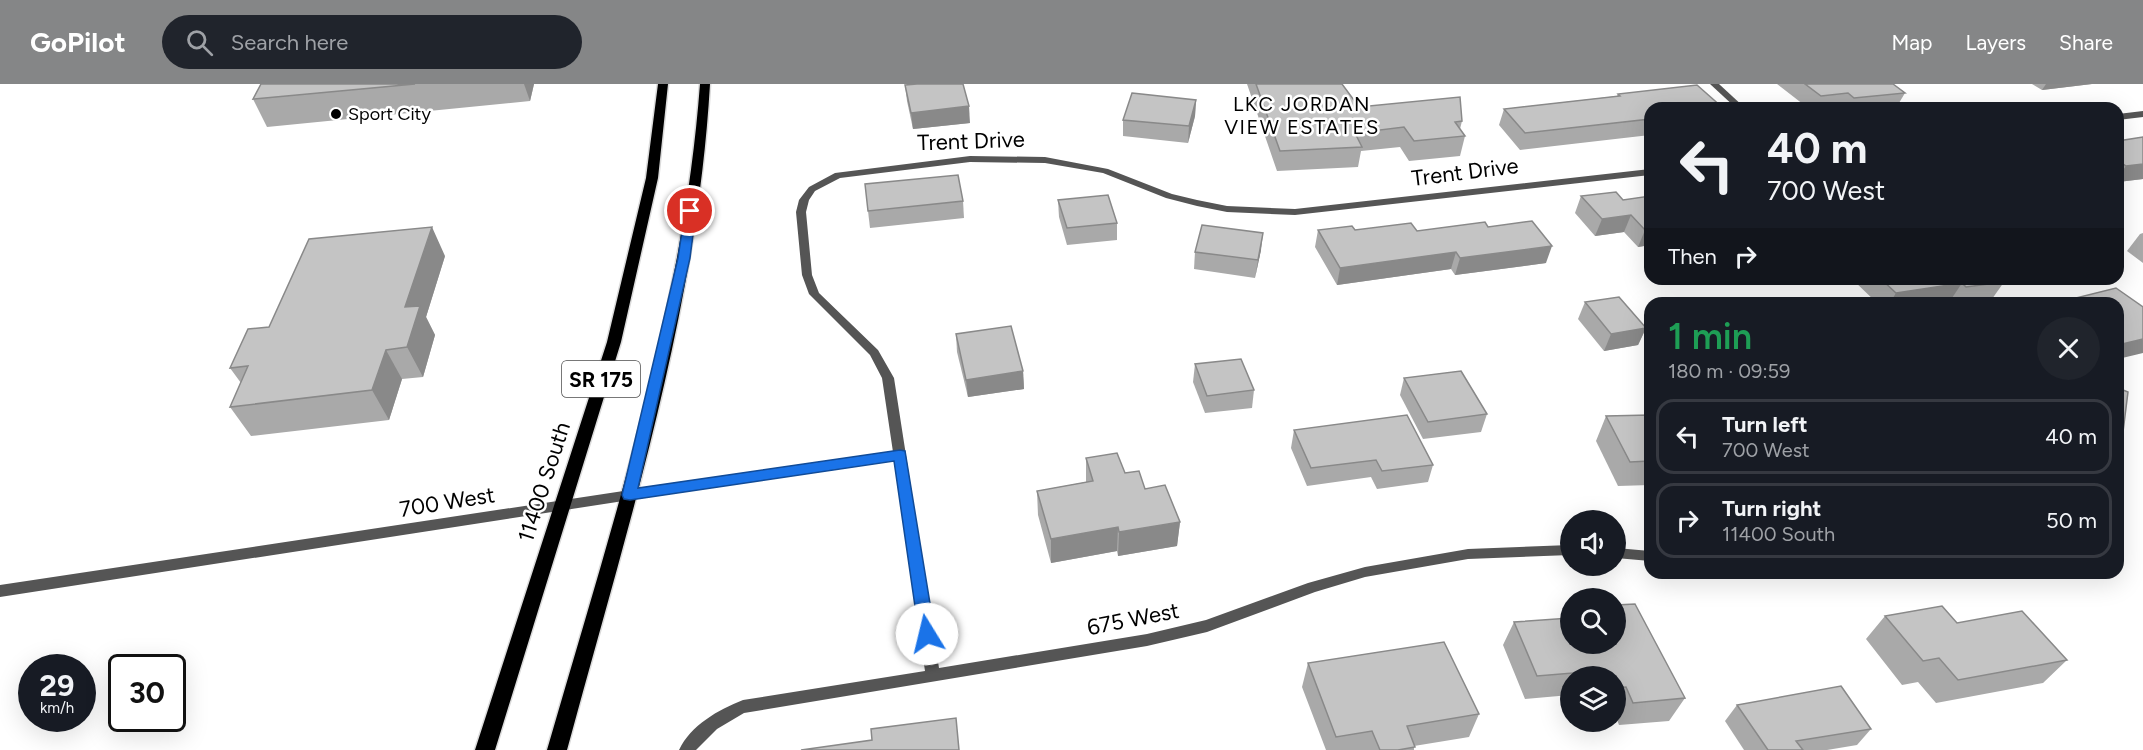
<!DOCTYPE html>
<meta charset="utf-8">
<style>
body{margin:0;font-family:Figtree,sans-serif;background:#20242c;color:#f1f3f6;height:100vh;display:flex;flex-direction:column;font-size:22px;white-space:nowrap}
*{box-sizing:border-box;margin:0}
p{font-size:20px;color:#9ea1a6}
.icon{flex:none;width:33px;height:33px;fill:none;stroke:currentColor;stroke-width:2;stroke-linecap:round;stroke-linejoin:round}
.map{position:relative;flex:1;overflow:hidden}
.drawer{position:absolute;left:1644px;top:213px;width:480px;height:282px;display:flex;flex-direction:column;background:#171b24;border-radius:18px;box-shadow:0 6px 24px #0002}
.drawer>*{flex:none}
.banner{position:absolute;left:1644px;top:18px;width:480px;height:183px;border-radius:18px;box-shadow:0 6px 24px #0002;background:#171b24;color:#f1f3f6;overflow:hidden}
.tools{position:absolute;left:1560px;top:426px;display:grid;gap:12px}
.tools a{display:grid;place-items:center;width:66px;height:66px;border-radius:50%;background:#171b24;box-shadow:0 6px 24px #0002;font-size:30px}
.speed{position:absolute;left:18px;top:570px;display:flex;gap:12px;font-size:30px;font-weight:700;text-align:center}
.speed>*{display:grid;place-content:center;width:78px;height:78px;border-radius:50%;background:#171b24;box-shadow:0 6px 24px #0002;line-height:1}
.speed small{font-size:15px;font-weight:400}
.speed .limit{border:3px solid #111;border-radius:9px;background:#fff;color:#111}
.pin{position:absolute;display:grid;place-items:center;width:51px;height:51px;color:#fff;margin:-26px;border:3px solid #fff;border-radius:50%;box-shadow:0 2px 6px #0007}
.me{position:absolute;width:66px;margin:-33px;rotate:351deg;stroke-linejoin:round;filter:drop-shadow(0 0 4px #0008)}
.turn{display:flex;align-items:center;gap:21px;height:126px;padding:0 24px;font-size:27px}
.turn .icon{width:78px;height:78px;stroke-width:2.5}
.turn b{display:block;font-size:42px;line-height:51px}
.then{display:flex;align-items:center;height:57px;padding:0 24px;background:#0003;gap:12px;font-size:22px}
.round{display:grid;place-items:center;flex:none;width:63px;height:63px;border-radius:32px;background:#20242c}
.head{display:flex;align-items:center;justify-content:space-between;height:102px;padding:0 24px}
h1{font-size:36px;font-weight:600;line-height:45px;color:#1e9e55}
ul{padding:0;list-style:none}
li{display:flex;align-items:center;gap:18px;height:75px;margin:0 12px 9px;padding:0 12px;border:3px solid #363941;border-radius:18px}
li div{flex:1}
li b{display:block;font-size:22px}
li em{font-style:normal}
header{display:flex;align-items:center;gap:36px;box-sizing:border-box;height:84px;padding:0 30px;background:#858687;color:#fff}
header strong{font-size:28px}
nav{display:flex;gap:33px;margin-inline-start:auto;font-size:21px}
.search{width:420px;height:54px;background:#20242c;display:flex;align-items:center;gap:15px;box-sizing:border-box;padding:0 21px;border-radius:33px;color:#9ea1a6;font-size:22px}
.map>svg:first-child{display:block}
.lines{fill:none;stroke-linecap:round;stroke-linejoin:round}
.primary-casing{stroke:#dbdbdb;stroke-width:3}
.minor{fill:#555;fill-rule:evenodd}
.tertiary{fill:#555;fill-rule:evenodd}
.primary{fill:#000;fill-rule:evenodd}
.wall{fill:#a9a9a9}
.shaded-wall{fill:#898989}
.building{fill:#c4c4c4;stroke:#898989;stroke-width:1.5}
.route{fill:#1a73e8;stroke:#114b97;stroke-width:1.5}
.poi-dot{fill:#000;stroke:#fff;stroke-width:2}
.labels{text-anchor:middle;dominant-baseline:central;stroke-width:5;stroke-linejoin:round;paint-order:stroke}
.far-poi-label{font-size:18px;fill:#000;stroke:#fff;text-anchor:start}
.far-neighbourhood-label{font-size:20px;letter-spacing:1.5px;fill:#000;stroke:#fff}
.shield{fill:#fff;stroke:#4c4c4c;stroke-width:1.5}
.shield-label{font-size:21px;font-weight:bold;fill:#000}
.street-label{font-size:22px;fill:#000;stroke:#fff}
</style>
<header>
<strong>GoPilot</strong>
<div class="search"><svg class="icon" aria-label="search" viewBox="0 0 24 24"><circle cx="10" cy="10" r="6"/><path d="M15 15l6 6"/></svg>Search here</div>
<nav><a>Map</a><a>Layers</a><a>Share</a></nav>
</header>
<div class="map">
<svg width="2143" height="666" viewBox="0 0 2143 666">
<rect width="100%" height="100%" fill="#fff"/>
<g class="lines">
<defs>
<g id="primary">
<polygon points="658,0 668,0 658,94 621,258 495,666 475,666 607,258 646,94"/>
<path d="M700,0h10c-13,227 -84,448 -143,666h-20c63,-218 136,-439 153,-666z"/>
</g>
</defs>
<!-- primary casing -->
<use href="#primary" class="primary-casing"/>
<!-- minor -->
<g class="minor">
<polygon points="1710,0 1719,0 1745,24 1736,24"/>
<polygon points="2143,27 2143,33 2118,36 2118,30"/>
<path d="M970,72l75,1 63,12 64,25 25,6 30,6 68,3 355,-40v6l-355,40 -68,-3 -30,-6 -31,-8 -63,-25 -58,-10 -75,-1 -130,16 -25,13 -6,9 -3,12 6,63 7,18 59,57 16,28 45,290 208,-34 59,-14 102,-37 57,-16 103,-18 102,-4v10l-102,4 -103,18 -50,15 -108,40 -60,14 -403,67 -27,16 -21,21h-17c12,-25 39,-40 64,-50l182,-29 -31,-211 -264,40 -5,-2 -1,-3 1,-3 5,-2 263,-38 -11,-74 -12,-23 -61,-61 -7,-19 -6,-63 3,-12 10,-13 26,-14z"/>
<polygon points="1616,464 1650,467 1650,477 1616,474"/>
</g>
<!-- tertiary -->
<polygon class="tertiary" points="630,406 635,408 636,411 635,414 630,416 0,513 0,501"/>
<!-- primary -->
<use href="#primary" class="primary"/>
</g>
<!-- wall -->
<g class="wall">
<polygon points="261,0 534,0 530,17 267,43 253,15"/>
<polygon points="1247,0 1342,0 1359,23 1462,37 1460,45 1465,52 1460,72 1409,77 1400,63 1361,67 1358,83 1277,87"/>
<polygon points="1777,0 1893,0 1905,9 1896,24 1808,24"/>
<polygon points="2032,0 2092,0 2042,6"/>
<polygon points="905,1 970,39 913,45 907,17"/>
<polygon points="1618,10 1650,24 1650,51 1520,66 1499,41 1504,25 1617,12"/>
<polygon points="1196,16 1195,32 1188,59 1123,52 1123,36"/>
<polygon points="2143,53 2143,95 2118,98 2118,57"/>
<polygon points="1581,112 1623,116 1650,112 1650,161 1638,163 1624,148 1595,152 1575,129"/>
<polygon points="1058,116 1117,139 1117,156 1067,161 1059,133"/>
<polygon points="963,117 964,134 870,144 868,127"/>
<polygon points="1488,143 1546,179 1455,191 1451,185 1337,201 1315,163 1318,146 1417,147"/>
<polygon points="2143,149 2143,179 2127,167 2140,150"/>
<polygon points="1261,166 1255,194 1194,185 1195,168"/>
<polygon points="445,172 426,233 435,251 423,293 402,295 389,336 251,352 230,323 241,299 230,284 269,243"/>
<polygon points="1852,195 2001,195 2004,198 1992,215 1963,219 1953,219 1950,217 1934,219 1877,219"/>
<polygon points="1585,218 1646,244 1638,261 1604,267 1578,235"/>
<polygon points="956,250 1023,287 1024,305 968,313 957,268"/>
<polygon points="1195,280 1254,306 1252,324 1205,329 1193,298"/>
<polygon points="1404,294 1487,330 1481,348 1423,355 1400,311"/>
<polygon points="2118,304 2123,348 2118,353"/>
<polygon points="1650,331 1650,401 1618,402 1596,357 1606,332"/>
<polygon points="1294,346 1433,381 1428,398 1377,405 1371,393 1307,402 1291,364"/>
<polygon points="1086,374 1125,389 1145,405 1180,438 1177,462 1118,472 1117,467 1051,479 1038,431 1037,407 1086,398"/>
<polygon points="1885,532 1957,539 2067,576 2043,599 1936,619 1918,598 1902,601 1866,555"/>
<polygon points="1514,538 1685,614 1669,637 1619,641 1616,633 1616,592 1570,592 1570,611 1525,615 1503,561"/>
<polygon points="1308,579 1479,630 1469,653 1414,662 1414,666 1326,666 1302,603"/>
<polygon points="1737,621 1871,645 1857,661 1827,666 1744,666 1725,637"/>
</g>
<!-- shaded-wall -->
<g class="shaded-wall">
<polygon points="524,0 534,0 530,17"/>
<polygon points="2046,0 2092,0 2042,6"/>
<polygon points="1196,16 1195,32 1188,59 1189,42"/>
<polygon points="969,22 970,39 913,45 911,29"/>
<polygon points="2143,80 2143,95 2118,98 2118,93 2126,82"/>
<polygon points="1631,131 1624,148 1595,152 1602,135"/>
<polygon points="432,143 445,172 426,233 435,251 423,293 407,263 405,223"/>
<polygon points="1650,145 1650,161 1638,163 1645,146"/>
<polygon points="1263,149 1261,166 1255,194 1258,176"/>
<polygon points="1552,162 1546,179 1455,191 1460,174"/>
<polygon points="1456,168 1451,185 1337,201 1340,184"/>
<polygon points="1962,199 1950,217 1934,219 1890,219 1896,209"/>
<polygon points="1646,244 1638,261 1604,267 1611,250"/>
<polygon points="2143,255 2143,269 2118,275 2118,261"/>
<polygon points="386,266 402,295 389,336 372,306"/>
<polygon points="1023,287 1024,305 968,313 966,296"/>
<polygon points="1180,438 1177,462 1118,472 1119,448"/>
<polygon points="1118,443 1117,467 1051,479 1051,455"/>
</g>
<!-- building -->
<g class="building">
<polygon points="261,0 415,0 253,15"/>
<polygon points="917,0 963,0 969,22 911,29 905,1"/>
<polygon points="1256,0 1342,0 1359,23 1460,13 1462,37 1455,38 1465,52 1414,57 1404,43 1355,49 1362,63 1280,67"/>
<polygon points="1805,0 1893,0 1905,9 1854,14 1848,9 1821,12"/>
<polygon points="1697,1 1723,24 1650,24 1650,35 1525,49 1504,25 1620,12 1618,10"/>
<polygon points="1132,9 1196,16 1189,42 1123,36"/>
<polygon points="2143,53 2143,80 2126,82 2118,76 2118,57"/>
<polygon points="958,91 963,117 868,127 865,100"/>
<polygon points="1616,108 1623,116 1650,112 1650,145 1645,146 1631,131 1602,135 1581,112"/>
<polygon points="1108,111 1117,139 1067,144 1058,116"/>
<polygon points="1532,137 1552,162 1460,174 1456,168 1340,184 1318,146 1352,142 1355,146 1411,139 1417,147 1485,138 1488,143"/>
<polygon points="1202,141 1263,149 1258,176 1195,168"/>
<polygon points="432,143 405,223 420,222 407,263 386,266 372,306 230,323 248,282 230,284 248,245 269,243 309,155"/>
<polygon points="1881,195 2001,195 2004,198 1966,203 1962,199 1896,209"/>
<polygon points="2116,204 2143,223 2143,255 2118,261 2118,219 2056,219"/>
<polygon points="1619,213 1646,244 1611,250 1585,218"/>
<polygon points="1011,242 1023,287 966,296 956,250"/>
<polygon points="1241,275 1254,306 1207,312 1195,280"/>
<polygon points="1461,287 1487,330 1428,338 1404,294"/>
<polygon points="2118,304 2128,308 2123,348 2118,346"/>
<polygon points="1407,331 1433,381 1382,387 1376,376 1311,384 1294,346"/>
<polygon points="1650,331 1650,377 1630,378 1606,332"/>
<polygon points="1117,369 1125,389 1139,387 1145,405 1165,401 1180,438 1119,448 1118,443 1051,455 1037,407 1093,397 1086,374"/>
<polygon points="1635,520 1685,614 1633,619 1626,603 1616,604 1616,592 1600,592 1597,587 1537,592 1514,538 1570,534 1570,560 1616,560 1616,521"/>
<polygon points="1942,522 1957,539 2022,527 2067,576 1958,596 1939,574 1923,577 1885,532"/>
<polygon points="1444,558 1479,630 1407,642 1415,663 1398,666 1380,666 1372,647 1336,653 1308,579"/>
<polygon points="1841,602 1871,645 1796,657 1803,666 1768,666 1737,621"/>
<polygon points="956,634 959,666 801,666 872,656 871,645"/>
</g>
<!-- route -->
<polygon class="route" points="690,124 696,127 690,174 638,404 900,366 905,367 935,550 933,555 922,555 919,550 894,377 630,416 624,415 622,411 678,174 685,127"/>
<!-- markers -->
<circle class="poi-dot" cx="336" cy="30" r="6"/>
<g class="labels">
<!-- far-poi labels -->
<g class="far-poi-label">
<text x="348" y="30">Sport City</text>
</g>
<!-- far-neighbourhood labels -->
<g class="far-neighbourhood-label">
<text x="1302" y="20">LKC JORDAN<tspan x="1302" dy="23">VIEW ESTATES</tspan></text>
</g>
<!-- shield labels -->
<rect class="shield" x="562" y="277" width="78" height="36" rx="4.5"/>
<g class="shield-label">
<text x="601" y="295">SR 175</text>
</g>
<!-- street labels -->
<g class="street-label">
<text transform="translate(971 57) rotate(-2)">Trent Drive</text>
<text transform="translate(1465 88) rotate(-7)">Trent Drive</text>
<text transform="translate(544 398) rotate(-72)">11400 South</text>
<text transform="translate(447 418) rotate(-9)">700 West</text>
<text transform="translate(1133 535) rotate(-11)">675 West</text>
</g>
</g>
</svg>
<div class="tools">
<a><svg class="icon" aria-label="sound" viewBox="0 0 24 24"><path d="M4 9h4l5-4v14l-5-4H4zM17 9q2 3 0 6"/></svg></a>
<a><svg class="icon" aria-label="search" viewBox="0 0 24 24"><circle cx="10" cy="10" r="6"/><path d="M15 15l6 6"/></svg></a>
<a><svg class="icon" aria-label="layers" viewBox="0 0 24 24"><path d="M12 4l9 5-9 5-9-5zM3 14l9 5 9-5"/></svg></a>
</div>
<div class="speed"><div>29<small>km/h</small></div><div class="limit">30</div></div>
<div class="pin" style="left:690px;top:127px;background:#d93025"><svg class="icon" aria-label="arrive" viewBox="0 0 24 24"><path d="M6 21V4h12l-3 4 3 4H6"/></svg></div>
<svg class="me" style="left:927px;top:550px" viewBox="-20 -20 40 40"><circle r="19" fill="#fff"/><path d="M0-13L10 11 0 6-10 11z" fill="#1a73e8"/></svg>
<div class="banner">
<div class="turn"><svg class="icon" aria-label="left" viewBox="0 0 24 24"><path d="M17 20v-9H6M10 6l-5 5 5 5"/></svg><div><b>40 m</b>700 West</div></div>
<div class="then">Then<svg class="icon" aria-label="right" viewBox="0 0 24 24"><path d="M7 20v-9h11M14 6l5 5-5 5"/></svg></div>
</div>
<section class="drawer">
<div class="head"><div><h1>1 min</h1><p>180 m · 09:59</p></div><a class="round"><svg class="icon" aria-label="close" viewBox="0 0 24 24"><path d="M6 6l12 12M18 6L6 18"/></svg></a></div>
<ul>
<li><svg class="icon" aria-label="left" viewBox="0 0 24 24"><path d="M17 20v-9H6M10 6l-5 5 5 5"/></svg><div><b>Turn left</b><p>700 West</p></div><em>40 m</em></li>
<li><svg class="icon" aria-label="right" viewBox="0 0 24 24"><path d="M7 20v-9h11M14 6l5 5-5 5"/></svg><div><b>Turn right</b><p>11400 South</p></div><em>50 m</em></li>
</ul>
</section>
</div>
